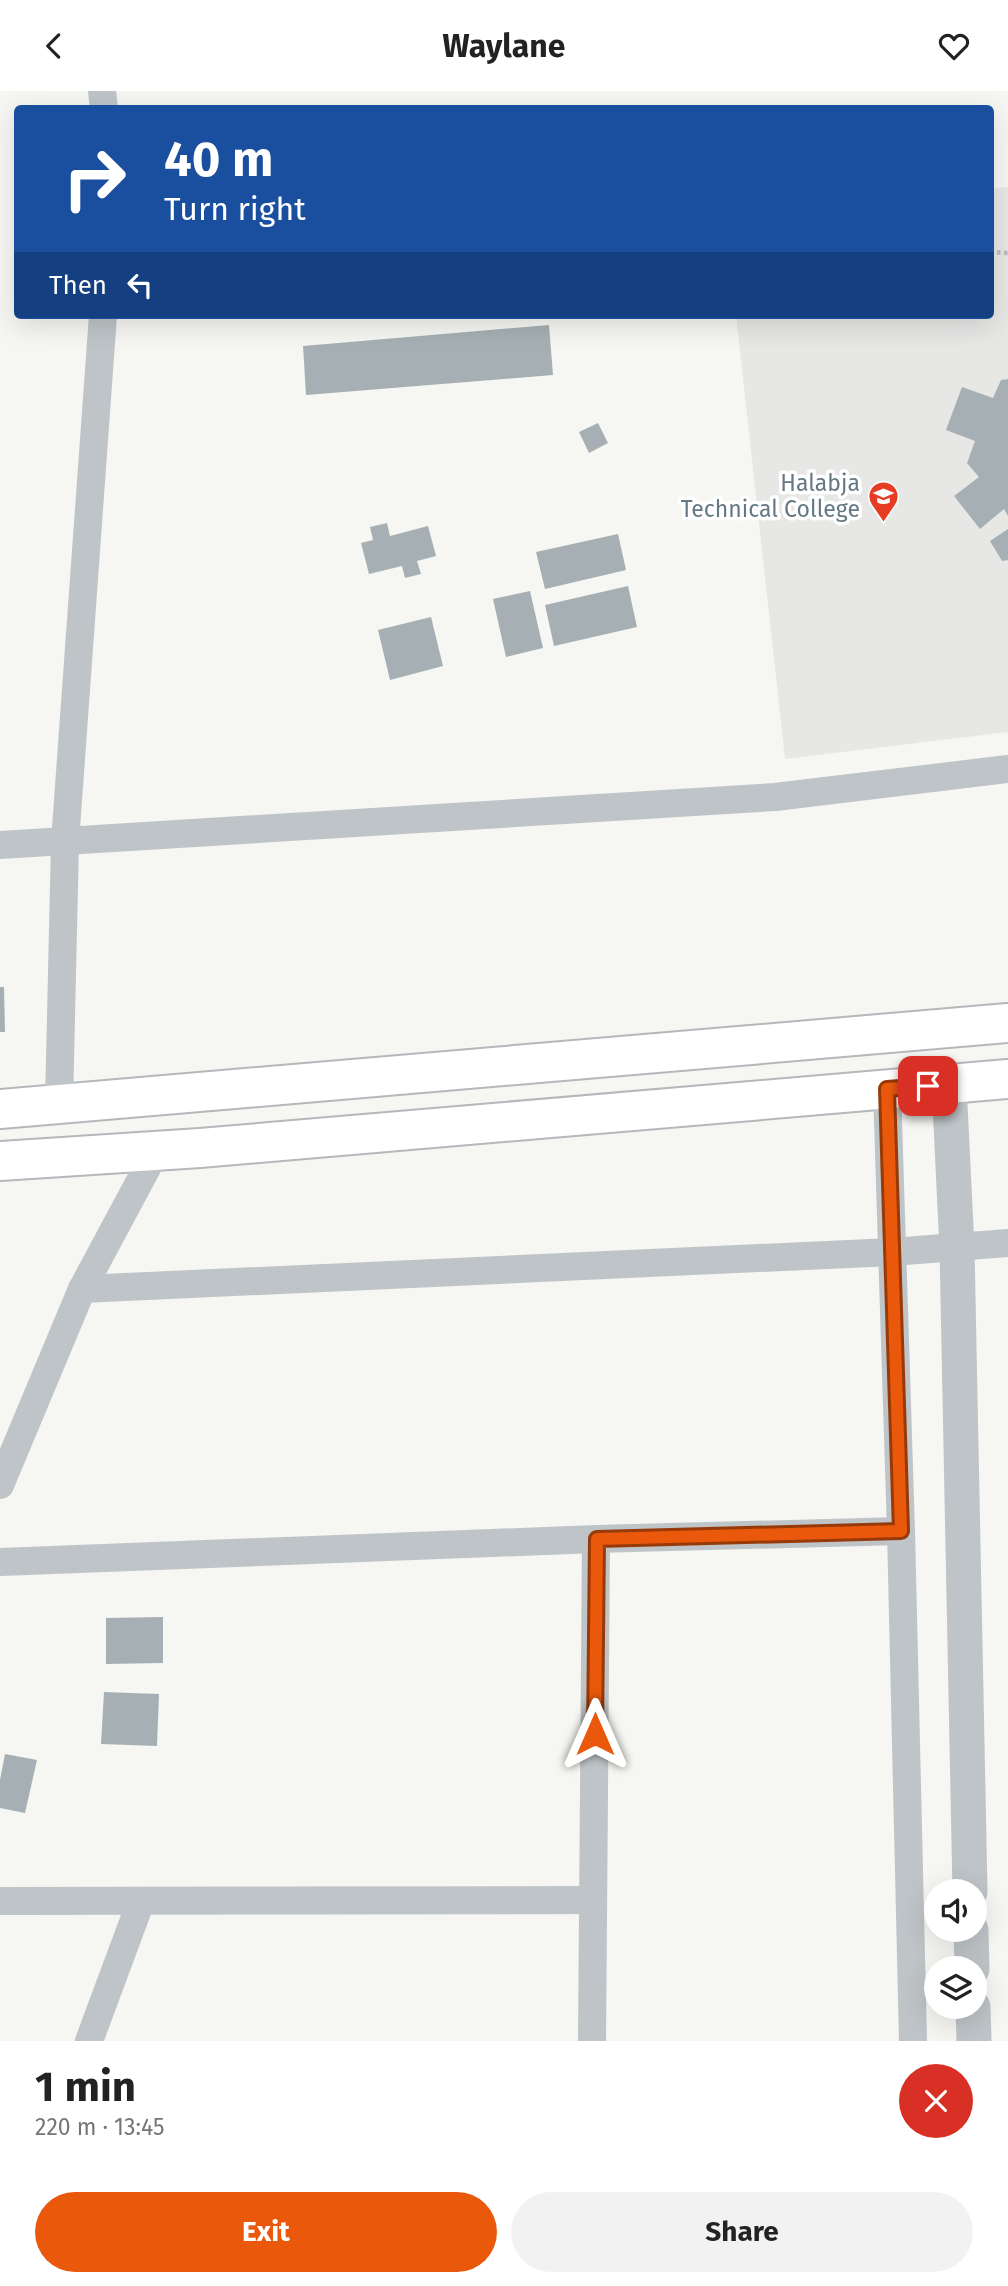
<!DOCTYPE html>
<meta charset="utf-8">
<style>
body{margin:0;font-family:"Fira Sans",sans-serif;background:#f2f2f2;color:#222;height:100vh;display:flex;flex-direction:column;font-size:26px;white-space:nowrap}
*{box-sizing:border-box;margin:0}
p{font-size:23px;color:#767676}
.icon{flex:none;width:38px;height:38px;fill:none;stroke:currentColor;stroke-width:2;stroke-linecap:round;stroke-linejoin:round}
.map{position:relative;height:1950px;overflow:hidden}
.side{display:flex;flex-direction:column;background:#fff;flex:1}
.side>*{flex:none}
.guide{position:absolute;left:14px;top:14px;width:980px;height:214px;border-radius:7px;box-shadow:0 7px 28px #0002;background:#1a4fa0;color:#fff;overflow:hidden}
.fabs{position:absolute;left:924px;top:1788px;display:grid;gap:14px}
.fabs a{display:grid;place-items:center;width:63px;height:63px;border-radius:50%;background:#fff;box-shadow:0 7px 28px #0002;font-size:35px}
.pin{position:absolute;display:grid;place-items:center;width:60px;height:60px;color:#fff;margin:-30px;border-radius:14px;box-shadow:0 4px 10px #0006}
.me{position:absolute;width:77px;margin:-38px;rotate:0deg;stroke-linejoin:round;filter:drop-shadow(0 0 5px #0008)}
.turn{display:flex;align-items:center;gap:24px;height:147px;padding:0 35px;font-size:32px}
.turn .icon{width:91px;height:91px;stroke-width:2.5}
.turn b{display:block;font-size:49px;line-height:60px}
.then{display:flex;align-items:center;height:66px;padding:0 35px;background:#0003;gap:14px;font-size:26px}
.round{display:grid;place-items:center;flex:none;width:74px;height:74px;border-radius:37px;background:#f2f2f2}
.head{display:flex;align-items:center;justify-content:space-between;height:119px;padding:0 35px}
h1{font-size:42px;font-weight:700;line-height:52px}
.button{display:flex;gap:14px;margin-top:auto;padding:14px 35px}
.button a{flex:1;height:80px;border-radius:42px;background:#ea580c;color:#fff;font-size:28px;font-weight:700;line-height:80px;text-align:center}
.button a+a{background:#f2f2f2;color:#222}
header{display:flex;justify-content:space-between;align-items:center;height:91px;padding:0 35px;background:#fff;font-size:32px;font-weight:700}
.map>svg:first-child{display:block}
.built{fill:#e7e7e6}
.building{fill:#a6b0b4}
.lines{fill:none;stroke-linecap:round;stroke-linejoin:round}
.trunk-casing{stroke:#b4b8bb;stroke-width:42}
.path{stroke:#b8bcbe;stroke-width:4.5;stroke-dasharray:3.5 3.5;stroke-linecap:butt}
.minor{stroke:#bec4c7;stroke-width:28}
.tertiary{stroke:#bec4c7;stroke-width:35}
.trunk{stroke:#fff;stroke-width:38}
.route-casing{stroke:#983908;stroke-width:18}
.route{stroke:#ea580c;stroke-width:12}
.labels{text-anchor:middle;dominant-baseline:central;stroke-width:7;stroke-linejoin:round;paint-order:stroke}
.poi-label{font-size:23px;fill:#647984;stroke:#fff;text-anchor:end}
</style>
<header><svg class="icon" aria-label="back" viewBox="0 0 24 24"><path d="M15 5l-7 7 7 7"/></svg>Waylane<svg class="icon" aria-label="heart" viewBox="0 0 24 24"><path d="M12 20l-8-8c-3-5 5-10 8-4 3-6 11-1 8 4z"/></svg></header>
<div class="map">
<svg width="1008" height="1950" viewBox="0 0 1008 1950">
<rect width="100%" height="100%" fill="#f6f6f2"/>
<!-- built -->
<polygon class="built" points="1008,96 1008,641 785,668 736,224 990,224 991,98"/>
<!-- building -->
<g class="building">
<polygon points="549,234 553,284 306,304 303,255"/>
<polygon points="1008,288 1008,425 1004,418 980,438 954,405 979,386 967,372 975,350 946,339 962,296 993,307 1001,289"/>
<polygon points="598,332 608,352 589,362 579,341"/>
<polygon points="387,432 390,445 428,435 436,465 417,470 421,483 405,487 402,475 369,483 361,452 373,449 370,436"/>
<polygon points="1008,438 1008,469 1002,470 990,450"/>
<polygon points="618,443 626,479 545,498 536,461"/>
<polygon points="628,495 637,536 554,555 545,514"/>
<polygon points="530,500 543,557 506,566 493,508"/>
<polygon points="431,526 443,575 390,589 378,539"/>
<polygon points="0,896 4,896 5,941 0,941"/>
<polygon points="163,1526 163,1572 106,1573 106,1527"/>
<polygon points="104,1601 159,1603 157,1655 101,1653"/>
<polygon points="5,1663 37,1669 25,1722 0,1717 0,1689"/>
</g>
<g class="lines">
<defs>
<g id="trunk">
<polyline points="0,1018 1008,932"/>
<polyline points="0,1070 200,1057 1008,988"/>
</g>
</defs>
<!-- trunk casing -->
<use href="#trunk" class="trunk-casing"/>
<!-- path -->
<polyline class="path" points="990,161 1008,162"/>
<!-- minor -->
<g class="minor">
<polyline points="102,0 104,18"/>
<polyline points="0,754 775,706 1008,678"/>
<polyline points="887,998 901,1440 913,1950"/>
<polyline points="59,1013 65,751 103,224"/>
<polyline points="82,1198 892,1161 1008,1152"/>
<polyline points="0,1394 82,1198 156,1060"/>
<polyline points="0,1471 596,1448 901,1440"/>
<polyline points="0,1810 593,1809"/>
<polyline points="89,1950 141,1810"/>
<polyline points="592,1950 596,1448"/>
</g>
<!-- tertiary -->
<g class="tertiary">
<polyline points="949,993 957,1157 970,1801"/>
<polyline points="971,1839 972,1878"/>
<polyline points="973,1916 974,1950"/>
</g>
<!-- trunk -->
<use href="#trunk" class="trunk"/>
</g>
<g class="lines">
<defs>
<polyline id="route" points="595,1643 597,1448 901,1440 887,998 928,995"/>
</defs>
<!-- route casing -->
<use href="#route" class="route-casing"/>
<!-- route -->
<use href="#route" class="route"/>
</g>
<!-- icons -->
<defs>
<symbol id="university-pin" viewBox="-11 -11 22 30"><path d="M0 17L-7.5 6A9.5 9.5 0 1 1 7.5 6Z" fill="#e63c23" stroke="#fff"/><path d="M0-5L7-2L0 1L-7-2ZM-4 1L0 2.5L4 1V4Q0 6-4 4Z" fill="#fff"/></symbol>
</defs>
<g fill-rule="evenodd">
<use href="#university-pin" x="866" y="388" width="35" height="47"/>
</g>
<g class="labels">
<!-- poi labels -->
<g class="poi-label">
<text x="860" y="392">Halabja<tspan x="860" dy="26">Technical College</tspan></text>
</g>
</g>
</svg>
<div class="fabs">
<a><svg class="icon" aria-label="sound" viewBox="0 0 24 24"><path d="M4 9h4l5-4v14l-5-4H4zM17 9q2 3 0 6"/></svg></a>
<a><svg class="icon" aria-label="layers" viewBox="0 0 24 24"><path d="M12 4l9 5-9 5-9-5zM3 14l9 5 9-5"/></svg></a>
</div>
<div class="pin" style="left:928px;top:995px;background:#d93025"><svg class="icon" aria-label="arrive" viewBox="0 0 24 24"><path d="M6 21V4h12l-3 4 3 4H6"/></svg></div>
<svg class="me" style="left:595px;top:1643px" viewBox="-20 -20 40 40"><path d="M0-17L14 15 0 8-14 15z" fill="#ea580c" stroke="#fff" stroke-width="4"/></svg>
<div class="guide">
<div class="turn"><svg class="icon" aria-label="right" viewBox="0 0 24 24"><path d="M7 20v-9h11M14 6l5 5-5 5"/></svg><div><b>40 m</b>Turn right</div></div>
<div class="then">Then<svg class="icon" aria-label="left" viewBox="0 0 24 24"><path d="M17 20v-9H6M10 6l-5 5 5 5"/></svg></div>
</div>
</div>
<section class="side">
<div class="head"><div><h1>1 min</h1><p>220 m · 13:45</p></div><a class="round" style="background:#d93025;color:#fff"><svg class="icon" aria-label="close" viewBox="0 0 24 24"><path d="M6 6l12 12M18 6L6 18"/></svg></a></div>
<div class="button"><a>Exit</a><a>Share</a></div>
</section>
